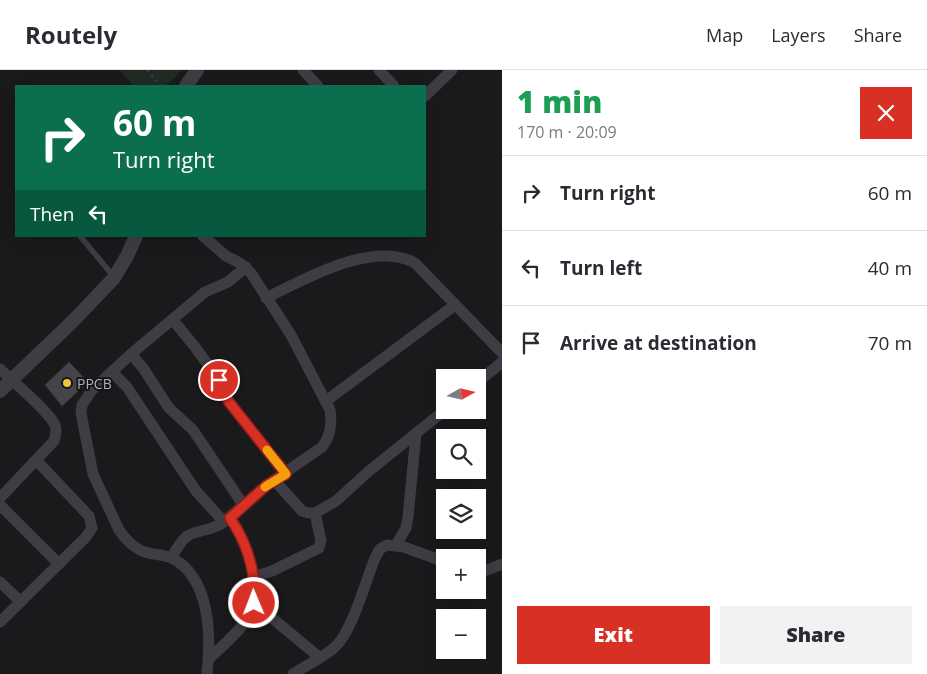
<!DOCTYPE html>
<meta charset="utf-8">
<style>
body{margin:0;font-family:"Open Sans",sans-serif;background:#f2f2f3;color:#2b2b33;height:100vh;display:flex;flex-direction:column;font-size:19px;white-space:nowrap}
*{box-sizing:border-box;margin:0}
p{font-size:16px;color:#7c7c81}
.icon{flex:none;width:28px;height:28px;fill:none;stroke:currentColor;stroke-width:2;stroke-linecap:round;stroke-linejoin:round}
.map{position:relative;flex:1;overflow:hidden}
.drawer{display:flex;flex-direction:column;background:#fff;width:425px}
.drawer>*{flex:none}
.guide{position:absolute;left:15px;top:15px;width:411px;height:152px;border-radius:0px;box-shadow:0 5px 20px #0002;background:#0b6e4f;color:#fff;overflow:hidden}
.needle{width:32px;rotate:82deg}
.tools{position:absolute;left:436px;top:299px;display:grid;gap:10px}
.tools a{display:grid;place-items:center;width:50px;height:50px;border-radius:0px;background:#fff;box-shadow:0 5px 20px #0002;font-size:25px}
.pin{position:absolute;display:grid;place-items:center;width:42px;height:42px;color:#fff;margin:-21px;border:2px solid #fff;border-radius:50%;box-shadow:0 1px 5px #0007}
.me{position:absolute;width:55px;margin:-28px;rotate:359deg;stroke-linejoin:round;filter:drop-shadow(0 0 4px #0008)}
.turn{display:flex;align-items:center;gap:18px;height:105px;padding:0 15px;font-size:22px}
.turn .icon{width:65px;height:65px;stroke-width:2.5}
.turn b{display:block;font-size:35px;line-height:42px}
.then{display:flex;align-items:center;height:48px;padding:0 15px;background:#0003;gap:10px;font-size:19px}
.round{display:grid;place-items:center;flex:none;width:52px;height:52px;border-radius:0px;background:#f2f2f3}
.head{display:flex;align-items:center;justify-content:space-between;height:85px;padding:0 15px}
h1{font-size:30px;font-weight:800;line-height:38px;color:#1e9e55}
.cta{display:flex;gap:10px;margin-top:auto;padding:10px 15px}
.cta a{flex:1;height:58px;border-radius:0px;background:#d93025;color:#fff;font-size:20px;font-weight:800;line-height:58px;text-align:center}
.cta a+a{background:#f2f2f3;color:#2b2b33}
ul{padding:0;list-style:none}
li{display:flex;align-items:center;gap:15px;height:75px;padding:0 15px;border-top:1px solid #e1e1e2}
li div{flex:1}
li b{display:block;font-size:19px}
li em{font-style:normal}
header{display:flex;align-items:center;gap:30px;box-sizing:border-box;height:70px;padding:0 25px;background:#fff;border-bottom:1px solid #e1e1e2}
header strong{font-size:24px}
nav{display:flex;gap:28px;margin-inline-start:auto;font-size:18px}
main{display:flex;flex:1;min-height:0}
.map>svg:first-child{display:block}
.green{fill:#212a23}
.building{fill:#444449;stroke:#343438}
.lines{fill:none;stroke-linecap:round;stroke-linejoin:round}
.path{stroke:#414248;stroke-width:2;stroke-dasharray:2.5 4;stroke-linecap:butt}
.service{stroke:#3d3d43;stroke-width:5.5}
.minor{stroke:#3d3d43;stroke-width:11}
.tertiary{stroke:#3d3d43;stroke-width:14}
.route-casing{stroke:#8d1f18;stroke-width:12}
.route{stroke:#d93025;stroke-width:9}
.slow{stroke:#f59e0b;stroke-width:9}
.poi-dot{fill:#efc53e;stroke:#151517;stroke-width:2}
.labels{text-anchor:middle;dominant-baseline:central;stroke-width:4;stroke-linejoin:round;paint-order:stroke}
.poi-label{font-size:14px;fill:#acafbb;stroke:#151517;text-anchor:start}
</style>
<header>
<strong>Routely</strong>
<nav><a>Map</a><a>Layers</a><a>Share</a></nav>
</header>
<main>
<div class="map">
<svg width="502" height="604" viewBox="0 0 502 604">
<rect width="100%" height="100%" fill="#1a1a1c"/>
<!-- green -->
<polygon class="green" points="119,0 182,0 166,16 134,16"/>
<!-- building -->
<polygon class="building" points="69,292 88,312 62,336 45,315"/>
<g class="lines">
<!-- path -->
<polyline class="path" points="147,0 161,16"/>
<!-- service -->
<polyline class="service" points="80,166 114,207"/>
<!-- minor -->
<g class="minor">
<polyline points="303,0 318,16"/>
<polyline points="379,0 394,16"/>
<polyline points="425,26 452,0"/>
<path d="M266,228c39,-19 106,-58 149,-35l87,90"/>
<polyline points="173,250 195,277 219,310 229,332 286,404"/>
<polyline points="131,284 143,298 169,338 193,360 244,436"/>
<path d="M0,299c13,13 49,42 55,56 2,5 1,10 -1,16l-54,57"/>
<polyline points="112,302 127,317 196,421 224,452"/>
<polyline points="478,312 502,292"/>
<polyline points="326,331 455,235"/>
<polyline points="274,410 302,441 309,443 315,443 336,431 369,401 445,340"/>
<polyline points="0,435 59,494"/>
<polyline points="396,475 406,458 408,447 416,364"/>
<path d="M171,488c5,-7 10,-19 18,-23 10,-5 22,-5 32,-11l46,-39 55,-38c9,-11 10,-24 8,-37l-39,-75 -40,-62 -11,-10 -14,-7 -23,-20"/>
<polyline points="478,501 487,500 502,494"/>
<polyline points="253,507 272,501 319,478 321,471 315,443"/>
<polyline points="0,512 21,532"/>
<polyline points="254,533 319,587"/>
<polyline points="0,552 86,467 92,458 89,446 37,391"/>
<path d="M208,590c13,-13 34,-30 42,-46 13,-28 -4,-73 -19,-96"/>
<path d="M207,604c4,-37 4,-96 -35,-116 -10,-4 -18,-3 -27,-6 -10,-3 -20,-13 -26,-22l-26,-56 -12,-61 1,-8 10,-15 39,-36 74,-62 23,-10 18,-15"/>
<path d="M293,604c13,-9 30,-16 42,-27 17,-15 31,-67 40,-89l5,-9 7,-4 17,2 41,15"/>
</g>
<!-- tertiary -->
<g class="tertiary">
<polyline points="186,16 197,0"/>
<polyline points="0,321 73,251 114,208 127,186 136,166"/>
</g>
</g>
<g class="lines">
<defs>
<path id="route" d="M219,310l10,22 57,72 -19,11 -37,33c17,25 26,55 24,85"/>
</defs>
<!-- route casing -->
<use href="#route" class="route-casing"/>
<!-- route -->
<use href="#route" class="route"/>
<!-- slow -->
<polyline class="slow" points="265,417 286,404 267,380"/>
</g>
<!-- markers -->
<circle class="poi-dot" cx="67" cy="313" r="5"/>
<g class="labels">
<!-- poi labels -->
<g class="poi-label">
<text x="77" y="313">PPCB</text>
</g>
</g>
</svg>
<div class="tools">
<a><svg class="needle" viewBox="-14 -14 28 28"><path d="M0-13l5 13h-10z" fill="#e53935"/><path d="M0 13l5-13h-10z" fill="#7c7c81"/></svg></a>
<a><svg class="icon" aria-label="search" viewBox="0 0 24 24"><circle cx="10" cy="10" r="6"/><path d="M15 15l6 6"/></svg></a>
<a><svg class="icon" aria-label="layers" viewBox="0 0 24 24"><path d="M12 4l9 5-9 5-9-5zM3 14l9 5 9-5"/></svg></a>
<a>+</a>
<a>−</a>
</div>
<div class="pin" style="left:219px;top:310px;background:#d93025"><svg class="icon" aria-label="arrive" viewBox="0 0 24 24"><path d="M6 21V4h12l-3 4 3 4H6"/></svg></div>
<svg class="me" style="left:254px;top:533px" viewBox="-20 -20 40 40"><circle r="17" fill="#d93025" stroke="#fff" stroke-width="3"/><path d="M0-11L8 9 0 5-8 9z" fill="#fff"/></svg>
<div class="guide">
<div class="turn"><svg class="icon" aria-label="right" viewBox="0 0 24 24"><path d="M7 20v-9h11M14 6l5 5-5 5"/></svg><div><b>60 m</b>Turn right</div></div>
<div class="then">Then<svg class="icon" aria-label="left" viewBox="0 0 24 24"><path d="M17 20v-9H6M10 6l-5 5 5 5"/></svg></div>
</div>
</div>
<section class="drawer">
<div class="head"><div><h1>1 min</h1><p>170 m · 20:09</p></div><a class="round" style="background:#d93025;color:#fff"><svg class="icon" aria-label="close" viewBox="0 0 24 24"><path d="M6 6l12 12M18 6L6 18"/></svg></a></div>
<ul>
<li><svg class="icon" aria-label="right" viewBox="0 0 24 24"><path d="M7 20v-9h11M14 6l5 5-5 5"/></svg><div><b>Turn right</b></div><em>60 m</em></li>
<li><svg class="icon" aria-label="left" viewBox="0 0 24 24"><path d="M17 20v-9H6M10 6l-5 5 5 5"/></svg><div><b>Turn left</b></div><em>40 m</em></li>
<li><svg class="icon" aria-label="arrive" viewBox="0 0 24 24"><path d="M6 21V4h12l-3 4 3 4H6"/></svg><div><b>Arrive at destination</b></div><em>70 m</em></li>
</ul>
<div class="cta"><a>Exit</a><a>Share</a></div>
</section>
</main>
